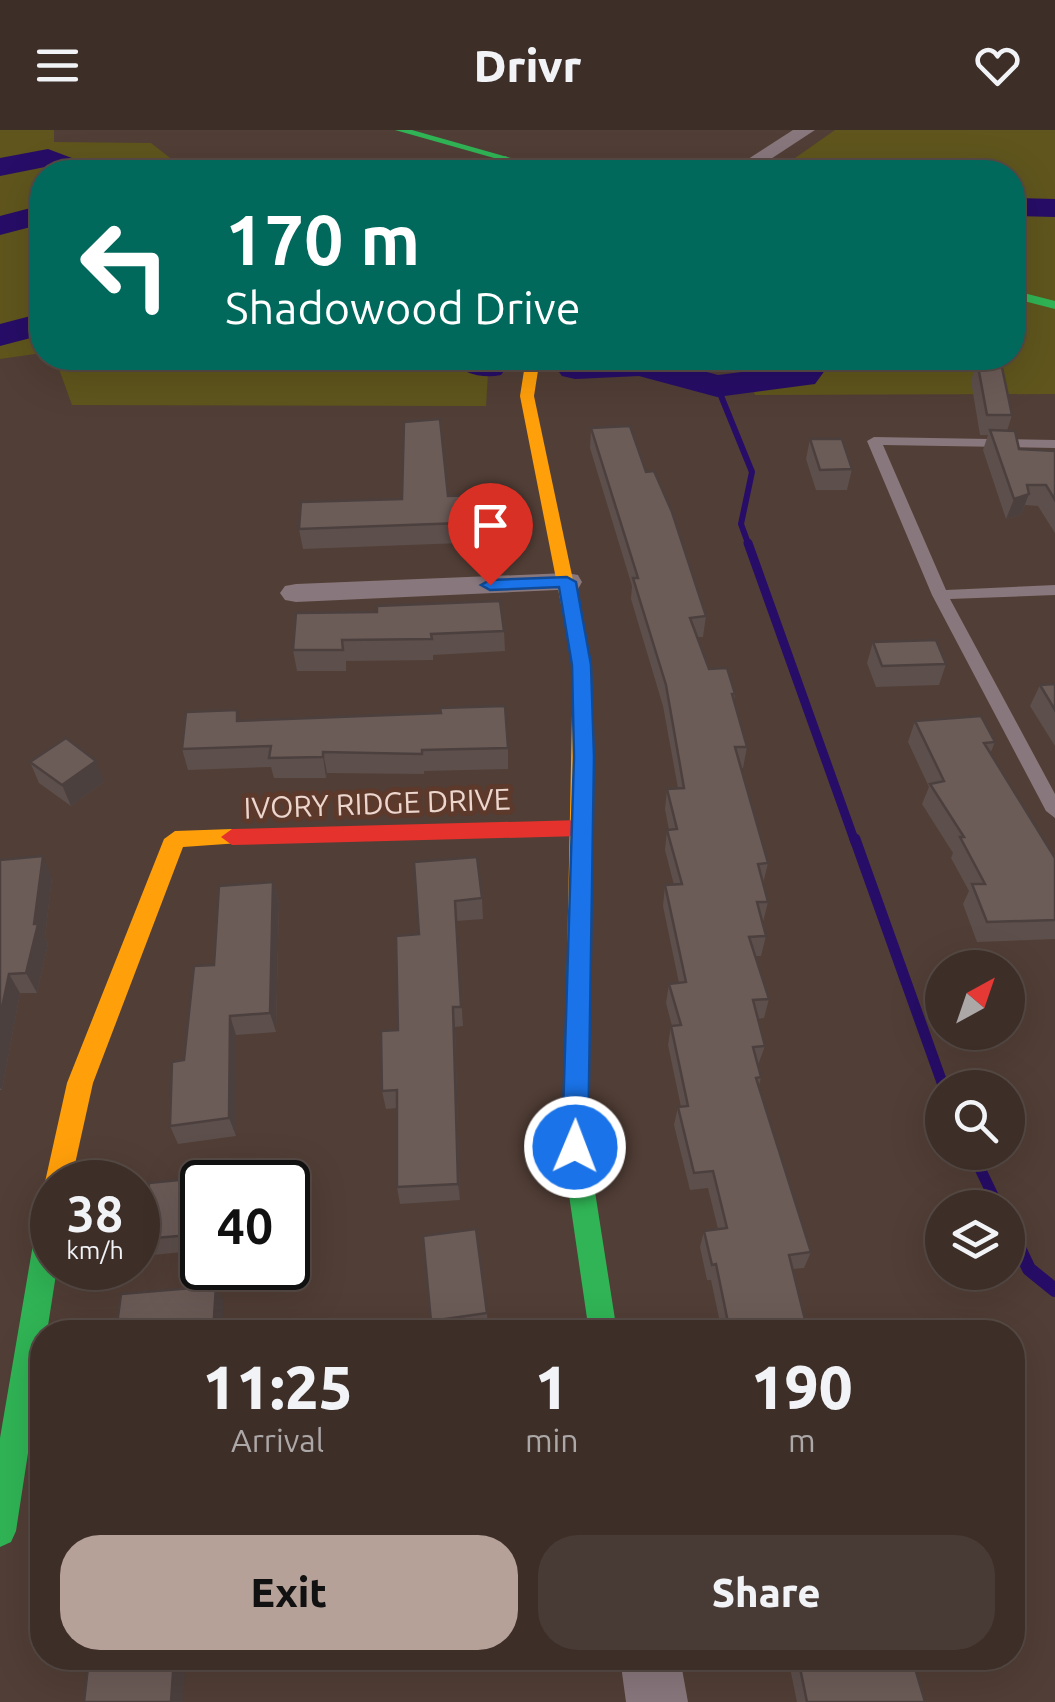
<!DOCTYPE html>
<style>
body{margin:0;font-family:Ubuntu,sans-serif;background:#483a34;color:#f1f3f6;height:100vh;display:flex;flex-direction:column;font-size:38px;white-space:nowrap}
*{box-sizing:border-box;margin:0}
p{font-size:32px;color:#ada8a8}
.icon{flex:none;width:55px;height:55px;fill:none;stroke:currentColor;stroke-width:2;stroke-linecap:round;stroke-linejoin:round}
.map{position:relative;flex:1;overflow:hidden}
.side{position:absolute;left:30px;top:1190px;width:995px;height:350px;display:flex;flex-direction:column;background:#3d2e28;border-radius:40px;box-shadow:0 10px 40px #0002,0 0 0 2px #564a45}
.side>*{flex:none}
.hud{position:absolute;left:30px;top:30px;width:995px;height:210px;border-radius:40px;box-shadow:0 10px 40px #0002,0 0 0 2px #564a45;background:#00695c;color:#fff;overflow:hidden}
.needle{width:65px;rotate:40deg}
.controls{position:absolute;left:925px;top:820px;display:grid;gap:20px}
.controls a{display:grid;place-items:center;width:100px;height:100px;border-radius:50%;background:#3d2e28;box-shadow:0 10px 40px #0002,0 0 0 2px #564a45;font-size:50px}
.speed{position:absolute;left:30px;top:1030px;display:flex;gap:20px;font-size:50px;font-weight:700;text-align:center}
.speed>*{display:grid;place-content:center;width:130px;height:130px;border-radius:50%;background:#3d2e28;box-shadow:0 10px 40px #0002,0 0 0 2px #564a45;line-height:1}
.speed small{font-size:25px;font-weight:400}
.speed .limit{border:5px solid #111;border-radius:15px;background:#fff;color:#111}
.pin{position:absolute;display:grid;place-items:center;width:85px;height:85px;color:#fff;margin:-102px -42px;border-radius:50% 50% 50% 0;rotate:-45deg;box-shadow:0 0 10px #0007}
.pin .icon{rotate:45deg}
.me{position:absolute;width:110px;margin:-55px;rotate:1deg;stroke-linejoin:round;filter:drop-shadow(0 0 8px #0008)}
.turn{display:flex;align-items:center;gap:35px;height:210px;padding:0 30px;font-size:45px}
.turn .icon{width:130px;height:130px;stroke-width:2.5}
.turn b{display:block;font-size:70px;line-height:85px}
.eta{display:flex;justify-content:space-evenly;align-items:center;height:170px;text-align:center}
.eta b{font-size:60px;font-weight:800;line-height:70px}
.primary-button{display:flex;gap:20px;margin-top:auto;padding:20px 30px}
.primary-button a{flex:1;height:115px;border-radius:40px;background:#b6a199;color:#111;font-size:40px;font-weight:800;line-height:115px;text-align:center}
.primary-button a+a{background:#483a34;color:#f1f3f6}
header{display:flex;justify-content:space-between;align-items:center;height:130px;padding:0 30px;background:#3d2e28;font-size:45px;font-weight:800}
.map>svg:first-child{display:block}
.green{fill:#5f551d}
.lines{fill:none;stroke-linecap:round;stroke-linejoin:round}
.stream-far3{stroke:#270d67;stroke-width:6}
.stream-far2{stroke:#270d67;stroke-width:9}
.stream-far1{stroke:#270d67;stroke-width:11}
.stream{stroke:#270d67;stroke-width:14}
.river{fill:#270d67;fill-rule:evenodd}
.lane{fill:#88777c;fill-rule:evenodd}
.street{fill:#88777c;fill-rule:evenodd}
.fast{fill:#30b455;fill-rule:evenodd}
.slow{fill:#ff9f0a;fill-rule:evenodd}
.jam{fill:#e5322d;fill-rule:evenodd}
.wall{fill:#5d4f4c}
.shaded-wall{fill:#4c403e}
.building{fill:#6c5c58;stroke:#4c403e;stroke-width:2.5}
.route{fill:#1a73e8;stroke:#114b97;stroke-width:2.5}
.labels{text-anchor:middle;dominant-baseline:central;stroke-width:10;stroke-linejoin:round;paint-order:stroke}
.street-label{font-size:30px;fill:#edd6ce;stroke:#5c392b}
</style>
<header><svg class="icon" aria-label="menu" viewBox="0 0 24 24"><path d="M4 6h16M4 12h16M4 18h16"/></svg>Drivr<svg class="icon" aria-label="heart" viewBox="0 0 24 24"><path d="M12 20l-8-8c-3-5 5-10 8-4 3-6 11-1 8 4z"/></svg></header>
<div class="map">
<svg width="1055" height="1572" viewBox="0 0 1055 1572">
<rect width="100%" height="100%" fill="#513e36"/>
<!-- green -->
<g class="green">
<polygon points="0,0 54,0 54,12 151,13 188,42 42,42 42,223 0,229"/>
<polygon points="835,0 1055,0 1055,264 755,265 744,228 1012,228 1012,42 775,42"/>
<polygon points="55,228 489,228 486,276 72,275"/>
</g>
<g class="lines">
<!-- stream-far3 -->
<polyline class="stream-far3" points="717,256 752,342 741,394 749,416"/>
<!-- stream-far2 -->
<polyline class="stream-far2" points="748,413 855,712"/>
<!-- stream-far1 -->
<g class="stream-far1">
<polyline points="855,709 944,958"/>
<polyline points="972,1022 999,1078"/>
</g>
<!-- stream -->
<polyline class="stream" points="1008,1095 1029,1139 1055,1160"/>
<!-- river -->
<g class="river">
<polygon points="48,19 93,36 98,42 59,42 45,37 0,46 0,28"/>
<polygon points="1012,68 1055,69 1055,87 1012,86"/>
<polygon points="42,75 42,94 0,105 0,86"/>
<polygon points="42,183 42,205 0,216 0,194"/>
<path d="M449,228h48l10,9 -6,8c-18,4 -41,-1 -52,-17z"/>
<polygon points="572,228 655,228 718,245 790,236 797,228 834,228 815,254 717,267 639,246 575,249 562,246 556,238 562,230"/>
</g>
<!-- lane -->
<g class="lane">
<polygon points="506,26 509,31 485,42 473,42"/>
<polygon points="874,307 1055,310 1055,318 883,315 946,460 1055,455 1055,465 950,469 1055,664 1055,688 1046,681 932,465 867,311"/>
</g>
<!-- street -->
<g class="street">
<polygon points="793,0 815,0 751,42 728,42"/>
<polygon points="567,443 578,445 582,452 578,459 296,472 285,470 280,463 285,456 296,454"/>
<polygon points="620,1528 680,1528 688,1572 626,1572"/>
</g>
<!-- fast -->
<g class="fast">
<polygon points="395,0 412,0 560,42 544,42"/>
<polygon points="1012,160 1055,171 1055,179 1012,168"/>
<polygon points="579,822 587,824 591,831 588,1017 617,1202 589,1202 562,1017 567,831 571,824"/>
<polygon points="52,1072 52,1138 57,1138 47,1202 42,1202 42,1232 16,1401 11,1412 0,1417 0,1308 38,1085 42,1076"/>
</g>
<!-- slow -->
<g class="slow">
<polygon points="526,228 540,228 534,266 591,535 591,831 587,838 571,838 567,831 573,535 520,266"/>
<polygon points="232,699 240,701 243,707 240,713 183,717 93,953 71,1052 52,1052 52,1062 49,1061 45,1052 67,953 164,709 175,701"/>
</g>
<!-- jam -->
<polygon class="jam" points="581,690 592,698 581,706 232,715 221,707 232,699"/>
</g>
<!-- wall -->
<g class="wall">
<polygon points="977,231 1012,285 1007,301 1019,319 1055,321 1055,403 1038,376 1025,375 1021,385 1006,389 983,320 988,305 980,305 971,251"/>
<polygon points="591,298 646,342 706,486 703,507 698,507 709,539 735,564 734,571 747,617 743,638 741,638 768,733 763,754 768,772 763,792 766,806 761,826 755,826 769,869 764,888 757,889 765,916 758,935 761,947 759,956 811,1122 804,1138 792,1139 808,1202 722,1202 711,1150 707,1150 700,1117 704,1101 718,1099 708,1058 690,1060 674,995 678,977 681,977 668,915 671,896 672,896 666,873 669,854 679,853 663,776 665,755 674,755 665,720 667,700 669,700 665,679 667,659 678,658 663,576 631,469 632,456 590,318"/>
<polygon points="810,309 852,339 847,360 816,360 806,329"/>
<polygon points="448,366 488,392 488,412 303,419 299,399 402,369"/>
<polygon points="296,483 504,501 505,521 433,525 433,530 346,531 346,541 297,541 293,520"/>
<polygon points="873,512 946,534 939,555 876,557 867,533"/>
<polygon points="1055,554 1055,616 1030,576 1040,555"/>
<polygon points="240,591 508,618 508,639 424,641 424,644 327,643 326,648 274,648 271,637 188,640 182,619"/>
<polygon points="915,591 995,612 990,624 1055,728 1055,809 977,812 963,774 969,761 951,728 953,723 922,674 929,657 908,612"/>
<polygon points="30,632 104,652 71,676 39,653"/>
<polygon points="0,730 52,747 45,807 48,814 37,863 20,863 2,960 0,960"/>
<polygon points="414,732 482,768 483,789 456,791 463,896 455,897 460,1070 400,1074 397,1057 397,978 386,979 382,961 398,900 419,804"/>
<polygon points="273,752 279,772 276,902 236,905 236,1006 178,1014 170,996 184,930 214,835"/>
<polygon points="202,1052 202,1120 153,1125 143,1109"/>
<polygon points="487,1183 488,1198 457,1202 433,1202 431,1191"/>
<polygon points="788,1528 912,1528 925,1572 797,1572"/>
</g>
<!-- shaded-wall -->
<g class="shaded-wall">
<polygon points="1029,364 1021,385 1006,389 1014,369"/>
<polygon points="323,622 327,643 326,648 323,627"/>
<polygon points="96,631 104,652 71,676 62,655"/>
<polygon points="43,726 52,747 45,807 48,814 37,863 26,843"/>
<polygon points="273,752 279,772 276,902 270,883"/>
<polygon points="9,844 20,863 2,960 0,958 0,887"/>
<polygon points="453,877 455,897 460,1070 458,1054"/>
<polygon points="230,886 236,905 236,1006 229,988"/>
<polygon points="216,1156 224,1171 222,1202 213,1202"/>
<polygon points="174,1528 186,1528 183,1572 171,1572"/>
</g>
<!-- building -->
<g class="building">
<polygon points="1000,228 1012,285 987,285 977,231"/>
<polygon points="440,289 448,366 483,365 488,392 299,399 301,372 402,369 404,292"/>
<polygon points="630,296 646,342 654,341 672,382 706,486 690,488 709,539 727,538 735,564 732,564 747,617 735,617 768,733 758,734 768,772 757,772 766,806 749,807 769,869 753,870 765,916 753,917 761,947 756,948 811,1122 789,1125 808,1202 730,1202 716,1134 712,1135 704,1101 727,1098 713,1041 694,1043 678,977 688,976 671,896 681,895 669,854 686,852 665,755 682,754 667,700 677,699 667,659 684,658 666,555 633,448 638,448 591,298"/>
<polygon points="990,300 1015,301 1019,319 1055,321 1055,370 1046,355 1027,355 1029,364 1014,369"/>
<polygon points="810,309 842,309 852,339 820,340"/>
<polygon points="500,471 504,501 431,504 432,509 342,510 343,520 293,520 296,483 377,482 377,476"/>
<polygon points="936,510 946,534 882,536 873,512"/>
<polygon points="1055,554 1055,580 1040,555"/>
<polygon points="505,576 508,618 422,620 422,624 323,622 323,627 269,628 271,616 182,619 186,582 237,580 237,591 441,583 440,578"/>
<polygon points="981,586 995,612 984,613 1055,728 1055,790 987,792 972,754 985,754 960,707 964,707 930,654 944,651 915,591"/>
<polygon points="66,608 96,631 62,655 30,632"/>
<polygon points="43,726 34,794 38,794 26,843 9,844 0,887 0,730"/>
<polygon points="477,727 482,768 455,771 461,877 453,877 458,1054 397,1057 397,960 382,961 381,901 398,900 396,806 419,804 414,732"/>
<polygon points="273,752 270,883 230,886 229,988 170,996 172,932 184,930 194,836 214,835 219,756"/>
<polygon points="240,1044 240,1052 202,1052 202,1104 143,1109 149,1053"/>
<polygon points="476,1099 487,1183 431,1191 423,1106"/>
<polygon points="216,1156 213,1202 116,1202 121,1164"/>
<polygon points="89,1528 174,1528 171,1572 84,1572"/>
<polygon points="798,1528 912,1528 925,1572 807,1572"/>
</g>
<!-- route -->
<polygon class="route" points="567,447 576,452 591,535 594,627 588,1017 585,1026 575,1029 566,1026 562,1017 574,627 572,535 559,457 490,460 481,455 490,450"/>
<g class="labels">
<!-- street labels -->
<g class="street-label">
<text transform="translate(377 673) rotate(-2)">IVORY RIDGE DRIVE</text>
</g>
</g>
</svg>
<div class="controls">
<a><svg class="needle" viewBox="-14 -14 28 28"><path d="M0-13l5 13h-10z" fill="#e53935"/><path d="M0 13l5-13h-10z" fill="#ada8a8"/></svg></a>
<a><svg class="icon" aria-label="search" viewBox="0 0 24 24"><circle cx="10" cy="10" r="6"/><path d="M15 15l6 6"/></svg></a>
<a><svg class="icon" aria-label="layers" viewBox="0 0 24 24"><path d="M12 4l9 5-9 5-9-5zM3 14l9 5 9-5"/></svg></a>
</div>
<div class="speed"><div>38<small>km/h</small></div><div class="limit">40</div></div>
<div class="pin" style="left:490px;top:455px;background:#d93025"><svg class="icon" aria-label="arrive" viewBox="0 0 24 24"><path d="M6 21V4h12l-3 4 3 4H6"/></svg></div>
<svg class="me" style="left:575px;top:1017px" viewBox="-20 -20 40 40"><circle r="17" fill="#1a73e8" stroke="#fff" stroke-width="3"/><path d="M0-11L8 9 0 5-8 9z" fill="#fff"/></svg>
<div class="hud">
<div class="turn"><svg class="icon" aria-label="left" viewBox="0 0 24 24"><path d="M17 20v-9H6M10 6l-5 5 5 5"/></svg><div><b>170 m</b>Shadowood Drive</div></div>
</div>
<section class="side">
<div class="eta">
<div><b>11:25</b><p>Arrival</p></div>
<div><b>1</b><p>min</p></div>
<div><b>190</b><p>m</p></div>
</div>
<div class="primary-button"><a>Exit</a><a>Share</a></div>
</section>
</div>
